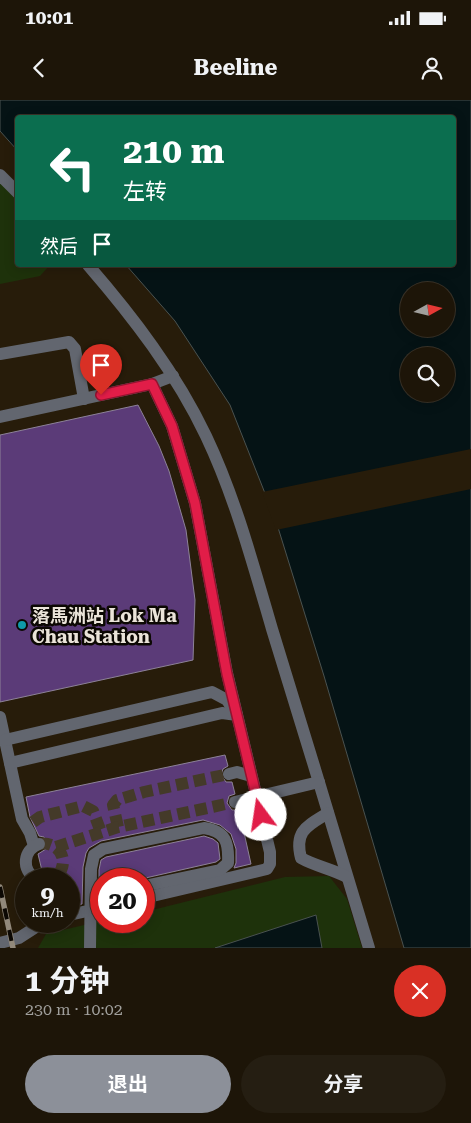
<!DOCTYPE html>
<html lang="zh">
<meta charset="utf-8">
<style>
body{margin:0;font-family:"Roboto Serif","Noto Sans SC",serif;background:#251e12;color:#f1f3f6;height:100vh;display:flex;flex-direction:column;font-size:19px;white-space:nowrap}
*{box-sizing:border-box;margin:0}
p{font-size:16px;color:#a09f9c}
.icon{flex:none;width:28px;height:28px;fill:none;stroke:currentColor;stroke-width:2;stroke-linecap:round;stroke-linejoin:round}
.map{position:relative;height:848px;overflow:hidden}
.side{display:flex;flex-direction:column;background:#1d1508;flex:1}
.side>*{flex:none}
.top-card{position:absolute;left:15px;top:15px;width:441px;height:152px;border-radius:5px;box-shadow:0 2px 12px #0003,0 0 0 1px #3b3429;background:#0b6e4f;color:#fff;overflow:hidden}
.needle{width:32px;rotate:82deg}
.controls{position:absolute;left:400px;top:182px;display:grid;gap:10px}
.controls a{display:grid;place-items:center;width:55px;height:55px;border-radius:50%;background:#1d1508;box-shadow:0 2px 12px #0003,0 0 0 1px #3b3429;font-size:25px}
.speed{position:absolute;left:15px;top:768px;display:flex;gap:10px;font-size:25px;font-weight:700;text-align:center}
.speed>*{display:grid;place-content:center;width:65px;height:65px;border-radius:50%;background:#1d1508;box-shadow:0 2px 12px #0003,0 0 0 1px #3b3429;line-height:1}
.speed small{font-size:12px;font-weight:400}
.speed .limit{border:8px solid #d22;background:#fff;color:#111}
.pin{position:absolute;display:grid;place-items:center;width:42px;height:42px;color:#fff;margin:-51px -21px;border-radius:50% 50% 50% 0;rotate:-45deg;box-shadow:0 0 5px #0007}
.pin .icon{rotate:45deg}
.me{position:absolute;width:55px;margin:-28px;rotate:346deg;stroke-linejoin:round;filter:drop-shadow(0 0 4px #0008)}
.turn{display:flex;align-items:center;gap:18px;height:105px;padding:0 25px;font-size:22px}
.turn .icon{width:65px;height:65px;stroke-width:2.5}
.turn b{display:block;font-size:35px;line-height:42px}
.then{display:flex;align-items:center;height:48px;padding:0 25px;background:#0003;gap:10px;font-size:19px}
.round{display:grid;place-items:center;flex:none;width:52px;height:52px;border-radius:26px;background:#251e12}
.headline{display:flex;align-items:center;justify-content:space-between;height:85px;padding:0 25px}
h1{font-size:30px;font-weight:700;line-height:38px}
.cta{display:flex;gap:10px;margin-top:auto;padding:10px 25px}
.cta a{flex:1;height:58px;border-radius:30px;background:#8c9099;color:#fff;font-size:20px;font-weight:700;line-height:58px;text-align:center}
.cta a+a{background:#251e12;color:#f1f3f6}
.status{display:flex;justify-content:space-between;align-items:center;height:35px;padding:0 25px;background:#1d1508;direction:ltr}
.status svg{height:14px;fill:currentColor}
header{display:flex;justify-content:space-between;align-items:center;height:65px;padding:0 25px;background:#1d1508;font-size:22px;font-weight:700}
.map>svg:first-child{display:block}
.green{fill:#1e320b}
.water{fill:#051315;stroke:#4a5250;fill-rule:evenodd}
.pier{fill:#271c0a}
.building{fill:#5b3b78;stroke:#8d8298}
.lines{fill:none;stroke-linecap:round;stroke-linejoin:round}
.minor-tunnel{stroke:#443a29;stroke-width:12;stroke-dasharray:12 6;stroke-linecap:butt}
.minor{stroke:#62666f;stroke-width:12}
.rail-casing{stroke:#92897b;stroke-width:5.5}
.rail{stroke:#0c0803;stroke-width:4;stroke-dasharray:11;stroke-linecap:butt}
.route-casing{stroke:#92132f;stroke-width:12}
.route{stroke:#e11d48;stroke-width:9}
.culture-dot{fill:#0f9aa8;stroke:#0c0803;stroke-width:2}
.labels{text-anchor:middle;dominant-baseline:central;stroke-width:5;stroke-linejoin:round;paint-order:stroke}
.poi-label{font-size:18px;font-weight:bold;fill:#ebe4d9;stroke:#0c0803;text-anchor:start}
</style>
<div class="status"><b>10:01</b><svg viewBox="0 0 49 12"><path d="M0 12V9h3v3zM5 12V6h3v6zM10 12V3h3v9zM15 12V0h3v12zM26 1h20v11H26zM47 4h2v5h-2z"/></svg></div>
<header><svg class="icon" aria-label="back" viewBox="0 0 24 24"><path d="M15 5l-7 7 7 7"/></svg>Beeline<svg class="icon" aria-label="person" viewBox="0 0 24 24"><circle cx="12" cy="8" r="4"/><path d="M4 21q1-7 8-7t8 7"/></svg></header>
<div class="map">
<svg width="471" height="848" viewBox="0 0 471 848">
<rect width="100%" height="100%" fill="#271c0a"/>
<!-- green -->
<g class="green">
<polygon points="0,75 17,95 18,165 50,165 40,176 0,184"/>
<polygon points="329,776 347,799 362,848 38,848 46,834 101,821 144,821 144,812 285,777"/>
</g>
<!-- water -->
<g class="water">
<path d="M0,0h471v848h-67l-80,-272 -48,-155 -46,-116 -55,-84 -49,-56h328v-147h-436l-1,32 -17,-19zM409,191h37v38h-37zM409,256h37v38h-37z"/>
<polygon points="316,815 322,848 215,848"/>
</g>
<!-- pier -->
<polygon class="pier" points="471,349 471,389 276,430 262,392"/>
<!-- building -->
<g class="building">
<polygon points="138,305 159,346 169,371 186,430 195,500 193,560 0,602 0,335"/>
<polygon points="225,655 228,666 223,669 221,675 226,682 232,682 235,694 229,696 227,703 232,710 239,710 251,764 234,768 236,763 236,749 231,734 220,725 203,720 101,741 89,748 86,753 83,767 82,804 69,807 69,779 44,779 38,754 46,749 47,744 44,737 39,736 30,717 26,697"/>
<polygon points="204,736 213,739 218,743 220,759 216,762 141,779 101,779 101,800 99,800 99,770 101,760 106,757"/>
</g>
<g class="lines">
<!-- minor-tunnel -->
<g class="minor-tunnel">
<polyline points="33,722 40,717 83,706 93,711 101,732"/>
<polyline points="118,727 113,705 117,700 144,692 229,674"/>
<path d="M39,744c23,-4 33,22 14,35"/>
<polyline points="56,747 118,727 235,702"/>
</g>
<!-- minor -->
<g class="minor">
<polyline points="0,75 18,93"/>
<path d="M88,165c45,52 88,108 118,171 29,61 47,128 66,193 33,106 65,213 97,319"/>
<polyline points="0,254 69,242 75,249 84,299"/>
<polyline points="0,317 152,284"/>
<polyline points="0,617 22,719 30,733 34,746"/>
<polyline points="5,640 212,592 227,600 234,611"/>
<polyline points="10,663 222,613 237,615"/>
<polyline points="229,674 237,672 251,676"/>
<polyline points="235,702 319,682"/>
<path d="M328,713c-21,13 -34,18 -27,45 14,8 31,11 46,19"/>
<path d="M36,779c-15,-9 -13,-29 3,-35"/>
<polyline points="144,798 267,769 270,764 270,752 227,573 195,403 172,326 152,284 173,276"/>
<polyline points="69,815 101,808"/>
<polyline points="0,843 19,838 36,827 37,821"/>
<path d="M90,848l1,-79 3,-14 9,-6 101,-21c22,3 25,15 24,35l-8,7 -76,16"/>
</g>
<defs>
<polyline id="rail" points="0,787 13,848"/>
</defs>
<!-- rail casing -->
<use href="#rail" class="rail-casing"/>
<!-- rail -->
<use href="#rail" class="rail"/>
</g>
<g class="lines">
<defs>
<polyline id="route" points="101,295 152,284 172,326 195,403 227,574 261,715"/>
</defs>
<!-- route casing -->
<use href="#route" class="route-casing"/>
<!-- route -->
<use href="#route" class="route"/>
</g>
<!-- markers -->
<circle class="culture-dot" cx="22" cy="525" r="5"/>
<g class="labels">
<!-- poi labels -->
<g class="poi-label">
<text x="32" y="515">落馬洲站 Lok Ma<tspan x="32" dy="21">Chau Station</tspan></text>
</g>
</g>
</svg>
<div class="controls">
<a><svg class="needle" viewBox="-14 -14 28 28"><path d="M0-13l5 13h-10z" fill="#e53935"/><path d="M0 13l5-13h-10z" fill="#a09f9c"/></svg></a>
<a><svg class="icon" aria-label="search" viewBox="0 0 24 24"><circle cx="10" cy="10" r="6"/><path d="M15 15l6 6"/></svg></a>
</div>
<div class="speed"><div>9<small>km/h</small></div><div class="limit">20</div></div>
<div class="pin" style="left:101px;top:295px;background:#d93025"><svg class="icon" aria-label="arrive" viewBox="0 0 24 24"><path d="M6 21V4h12l-3 4 3 4H6"/></svg></div>
<svg class="me" style="left:261px;top:715px" viewBox="-20 -20 40 40"><circle r="19" fill="#fff"/><path d="M0-13L10 11 0 6-10 11z" fill="#e11d48"/></svg>
<div class="top-card">
<div class="turn"><svg class="icon" aria-label="left" viewBox="0 0 24 24"><path d="M17 20v-9H6M10 6l-5 5 5 5"/></svg><div><b>210 m</b>左转</div></div>
<div class="then">然后<svg class="icon" aria-label="arrive" viewBox="0 0 24 24"><path d="M6 21V4h12l-3 4 3 4H6"/></svg></div>
</div>
</div>
<section class="side">
<div class="headline"><div><h1>1 分钟</h1><p>230 m · 10:02</p></div><a class="round" style="background:#d93025;color:#fff"><svg class="icon" aria-label="close" viewBox="0 0 24 24"><path d="M6 6l12 12M18 6L6 18"/></svg></a></div>
<div class="cta"><a>退出</a><a>分享</a></div>
</section>
